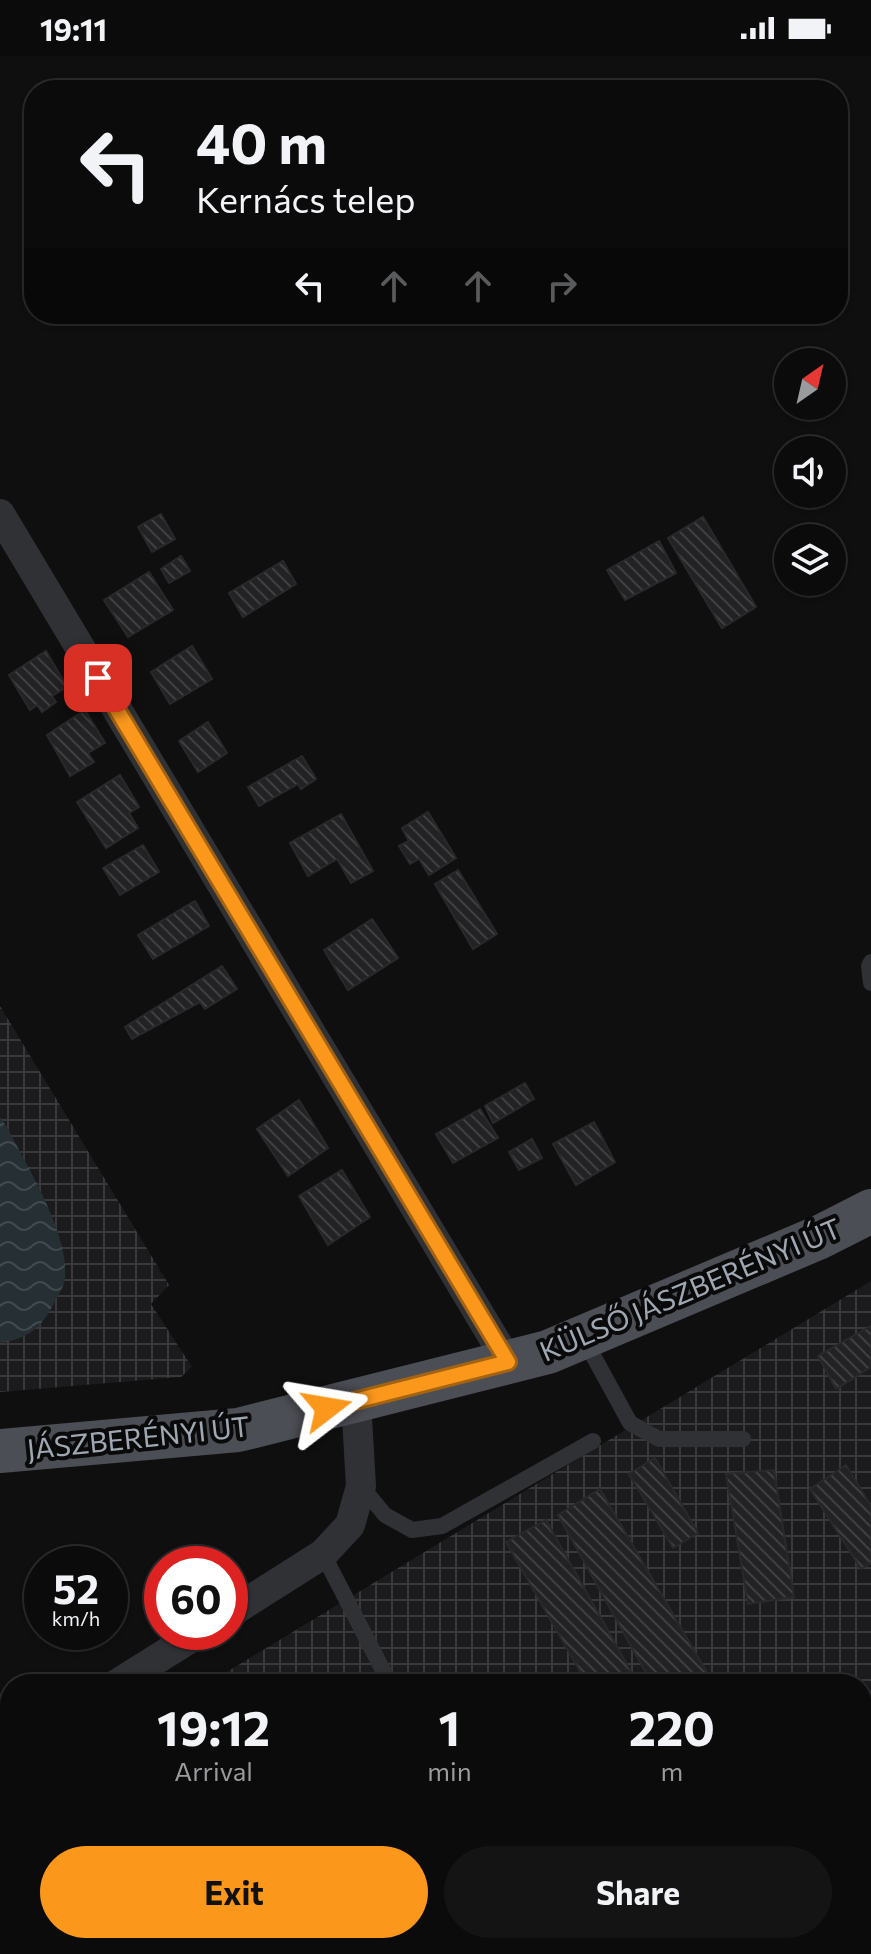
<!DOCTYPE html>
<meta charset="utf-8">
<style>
body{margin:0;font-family:Commissioner,sans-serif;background:#141415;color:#f1f3f6;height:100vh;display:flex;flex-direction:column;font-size:30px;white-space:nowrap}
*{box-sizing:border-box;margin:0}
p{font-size:26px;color:#9a9b9d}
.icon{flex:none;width:44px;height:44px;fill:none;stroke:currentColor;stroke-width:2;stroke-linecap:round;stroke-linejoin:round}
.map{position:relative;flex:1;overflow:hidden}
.details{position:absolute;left:0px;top:1618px;width:872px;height:280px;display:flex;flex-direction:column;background:#0b0b0c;border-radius:32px 32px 0 0;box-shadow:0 2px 6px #0004,0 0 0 2px #2b2b2d}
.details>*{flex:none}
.guide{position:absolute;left:24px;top:24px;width:824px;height:244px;border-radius:32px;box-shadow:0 2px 6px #0004,0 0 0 2px #2b2b2d;background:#0b0b0c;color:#f1f3f6;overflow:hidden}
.needle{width:52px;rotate:34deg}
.buttons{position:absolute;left:774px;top:292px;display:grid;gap:16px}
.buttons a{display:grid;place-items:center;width:72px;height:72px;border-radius:50%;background:#0b0b0c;box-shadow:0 2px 6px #0004,0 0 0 2px #2b2b2d;font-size:40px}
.speed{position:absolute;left:24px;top:1490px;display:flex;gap:16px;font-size:40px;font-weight:700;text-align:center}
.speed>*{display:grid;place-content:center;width:104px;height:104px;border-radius:50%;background:#0b0b0c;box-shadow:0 2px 6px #0004,0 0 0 2px #2b2b2d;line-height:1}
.speed small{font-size:20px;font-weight:400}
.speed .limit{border:12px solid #d22;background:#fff;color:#111}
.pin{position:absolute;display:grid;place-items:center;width:68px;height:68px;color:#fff;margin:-34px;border-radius:16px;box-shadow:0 4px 12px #0006}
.me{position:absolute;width:88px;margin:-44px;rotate:76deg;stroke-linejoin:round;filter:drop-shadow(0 0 6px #0008)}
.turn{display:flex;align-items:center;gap:28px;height:168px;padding:0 40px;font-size:36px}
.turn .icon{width:104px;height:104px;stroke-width:2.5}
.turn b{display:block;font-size:56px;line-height:68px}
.lanes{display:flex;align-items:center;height:76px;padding:0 40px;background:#0003;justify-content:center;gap:40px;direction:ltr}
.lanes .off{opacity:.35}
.eta{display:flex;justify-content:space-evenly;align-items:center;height:136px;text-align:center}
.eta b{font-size:48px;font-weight:700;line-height:56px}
.button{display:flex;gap:16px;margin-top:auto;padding:16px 40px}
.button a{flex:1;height:92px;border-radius:48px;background:#fb981c;color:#111;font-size:32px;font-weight:700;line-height:92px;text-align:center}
.button a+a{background:#141415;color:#f1f3f6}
.status{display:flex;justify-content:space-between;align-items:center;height:56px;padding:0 40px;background:#0b0b0c;direction:ltr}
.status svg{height:22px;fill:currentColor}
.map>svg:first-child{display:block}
.industrial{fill:url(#industrial-grid)}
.water{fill:url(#water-waves)}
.building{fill:url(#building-back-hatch);stroke:#29292c;stroke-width:2}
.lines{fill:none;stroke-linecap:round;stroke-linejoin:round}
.service{stroke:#303135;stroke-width:16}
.minor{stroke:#303135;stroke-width:30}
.primary{stroke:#4c4e55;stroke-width:44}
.route-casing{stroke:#a36312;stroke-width:20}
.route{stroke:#fb981c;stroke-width:14}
.labels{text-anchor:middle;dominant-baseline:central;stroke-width:8;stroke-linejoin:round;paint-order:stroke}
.street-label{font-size:28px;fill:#9fa7b2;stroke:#0a0a0b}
</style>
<div class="status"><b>19:11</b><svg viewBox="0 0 49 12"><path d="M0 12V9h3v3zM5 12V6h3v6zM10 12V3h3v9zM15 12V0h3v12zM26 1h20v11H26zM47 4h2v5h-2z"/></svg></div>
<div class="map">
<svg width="871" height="1898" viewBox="0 0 871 1898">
<defs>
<pattern id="industrial-grid" width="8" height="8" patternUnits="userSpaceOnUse" patternTransform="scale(2)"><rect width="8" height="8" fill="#1b1b1d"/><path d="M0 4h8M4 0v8" fill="none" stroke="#39393b"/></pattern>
<pattern id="water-waves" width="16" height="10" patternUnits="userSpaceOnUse" patternTransform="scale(2)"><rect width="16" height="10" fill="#252f34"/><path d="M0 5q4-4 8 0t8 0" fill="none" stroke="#414a4f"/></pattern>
<pattern id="building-back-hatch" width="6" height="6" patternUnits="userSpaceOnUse" patternTransform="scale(2)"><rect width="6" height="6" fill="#222224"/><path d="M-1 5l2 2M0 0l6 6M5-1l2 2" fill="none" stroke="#3f3f41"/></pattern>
</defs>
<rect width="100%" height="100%" fill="#0f0f10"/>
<!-- industrial -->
<g class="industrial">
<polygon points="0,950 169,1229 151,1248 192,1311 181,1321 0,1336"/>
<polygon points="871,1225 871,1894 865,1898 0,1898 0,1753 10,1747 10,1888 862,1888 862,1628 207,1628"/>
</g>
<!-- water -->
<path class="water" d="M0,1061l7,10c19,38 67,114 57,156 -2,7 -8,15 -11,22 -12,24 -27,34 -53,38z"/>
<!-- building -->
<g class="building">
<polygon points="161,458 175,483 152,496 138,471"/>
<polygon points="703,461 756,551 722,572 668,482"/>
<polygon points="659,485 676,517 625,544 607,514"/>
<polygon points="181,500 190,515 169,527 161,513"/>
<polygon points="283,505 296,528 243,561 229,537"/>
<polygon points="149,516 173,554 128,581 104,544"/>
<polygon points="192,590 212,623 170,648 151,616"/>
<polygon points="46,595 67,631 52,640 56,646 42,656 37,649 30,654 9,619"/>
<polygon points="85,654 105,687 88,697 94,706 70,720 47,679"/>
<polygon points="208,666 227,697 198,716 179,685"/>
<polygon points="302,700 316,723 301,733 298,728 259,750 248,731"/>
<polygon points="120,719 139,751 129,757 138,772 106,792 77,746"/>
<polygon points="428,756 456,802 429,819 419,803 410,808 399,790 409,785 402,772"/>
<polygon points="341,758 373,815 351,827 337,803 308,820 290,787"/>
<polygon points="143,789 159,816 120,839 103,812"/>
<polygon points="458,814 497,878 473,893 435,828"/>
<polygon points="195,845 209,870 153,903 138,879"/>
<polygon points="372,863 398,902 348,934 324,894"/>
<polygon points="222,910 237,933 205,953 200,946 132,983 125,971"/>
<polygon points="525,1027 534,1043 493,1067 485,1050"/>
<polygon points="299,1044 328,1092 288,1120 257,1073"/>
<polygon points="480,1053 498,1082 453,1107 436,1078"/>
<polygon points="594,1066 615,1106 576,1129 553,1088"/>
<polygon points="532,1083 542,1102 519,1114 509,1096"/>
<polygon points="342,1114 370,1161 328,1189 299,1140"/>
<polygon points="871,1270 871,1311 836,1333 818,1300"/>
<polygon points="655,1402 698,1477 673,1492 629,1418"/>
<polygon points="846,1409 871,1450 871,1507 861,1513 810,1433"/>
<polygon points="774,1414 794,1541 748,1548 726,1418"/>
<polygon points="600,1433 709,1620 696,1628 652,1628 558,1459"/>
<polygon points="546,1464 638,1628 565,1628 582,1619 506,1486"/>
<polygon points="318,1888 391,1888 373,1898 324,1898"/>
<polygon points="732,1888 770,1888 772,1898 734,1898"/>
</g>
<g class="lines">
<!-- service -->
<g class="service">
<polyline points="871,906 869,910 871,927"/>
<polyline points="584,1283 630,1367 659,1383 743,1383"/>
<polyline points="361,1430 385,1459 412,1474 442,1470 593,1385"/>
<polyline points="323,1498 390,1628"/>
</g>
<!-- minor -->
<g class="minor">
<polyline points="0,458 508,1306"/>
<polyline points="230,1557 323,1498 350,1469 361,1430 356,1345"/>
<polyline points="117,1628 200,1576"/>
<polyline points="0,1702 10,1695"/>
</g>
<!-- primary -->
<polyline class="primary" points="0,1395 238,1374 548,1296 820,1181 871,1155"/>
</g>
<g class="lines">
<defs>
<polyline id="route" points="98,622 508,1306 327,1352"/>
</defs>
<!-- route casing -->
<use href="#route" class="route-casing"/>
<!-- route -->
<use href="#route" class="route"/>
</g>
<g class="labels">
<!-- street labels -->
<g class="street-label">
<text transform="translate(690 1233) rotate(-23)">KÜLSŐ JÁSZBERÉNYI ÚT</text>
<text transform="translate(138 1381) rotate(-6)">JÁSZBERÉNYI ÚT</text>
</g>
</g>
</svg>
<div class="buttons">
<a><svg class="needle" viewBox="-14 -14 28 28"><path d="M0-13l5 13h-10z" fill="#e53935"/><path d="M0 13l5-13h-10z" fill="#9a9b9d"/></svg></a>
<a><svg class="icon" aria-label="sound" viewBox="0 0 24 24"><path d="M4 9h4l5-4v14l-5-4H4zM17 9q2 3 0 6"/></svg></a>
<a><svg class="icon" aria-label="layers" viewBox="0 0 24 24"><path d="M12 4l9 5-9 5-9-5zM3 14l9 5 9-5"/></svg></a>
</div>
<div class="speed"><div>52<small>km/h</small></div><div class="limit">60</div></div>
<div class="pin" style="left:98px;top:622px;background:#d93025"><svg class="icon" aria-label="arrive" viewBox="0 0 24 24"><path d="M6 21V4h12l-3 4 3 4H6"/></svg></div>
<svg class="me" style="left:327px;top:1352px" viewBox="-20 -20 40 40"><path d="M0-17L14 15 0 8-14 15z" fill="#fb981c" stroke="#fff" stroke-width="4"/></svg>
<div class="guide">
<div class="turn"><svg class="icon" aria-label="left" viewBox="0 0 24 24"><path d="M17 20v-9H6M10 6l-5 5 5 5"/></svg><div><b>40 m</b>Kernács telep</div></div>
<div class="lanes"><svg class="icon" aria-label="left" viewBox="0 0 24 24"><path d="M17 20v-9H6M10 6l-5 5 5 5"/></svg><svg class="icon off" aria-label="ahead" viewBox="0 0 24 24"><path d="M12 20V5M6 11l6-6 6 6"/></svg><svg class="icon off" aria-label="ahead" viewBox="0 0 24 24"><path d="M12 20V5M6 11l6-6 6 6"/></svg><svg class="icon off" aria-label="right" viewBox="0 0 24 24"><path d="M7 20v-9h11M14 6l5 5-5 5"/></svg></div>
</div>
<section class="details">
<div class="eta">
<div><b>19:12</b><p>Arrival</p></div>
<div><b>1</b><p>min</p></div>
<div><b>220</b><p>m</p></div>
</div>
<div class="button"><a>Exit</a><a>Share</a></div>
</section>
</div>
